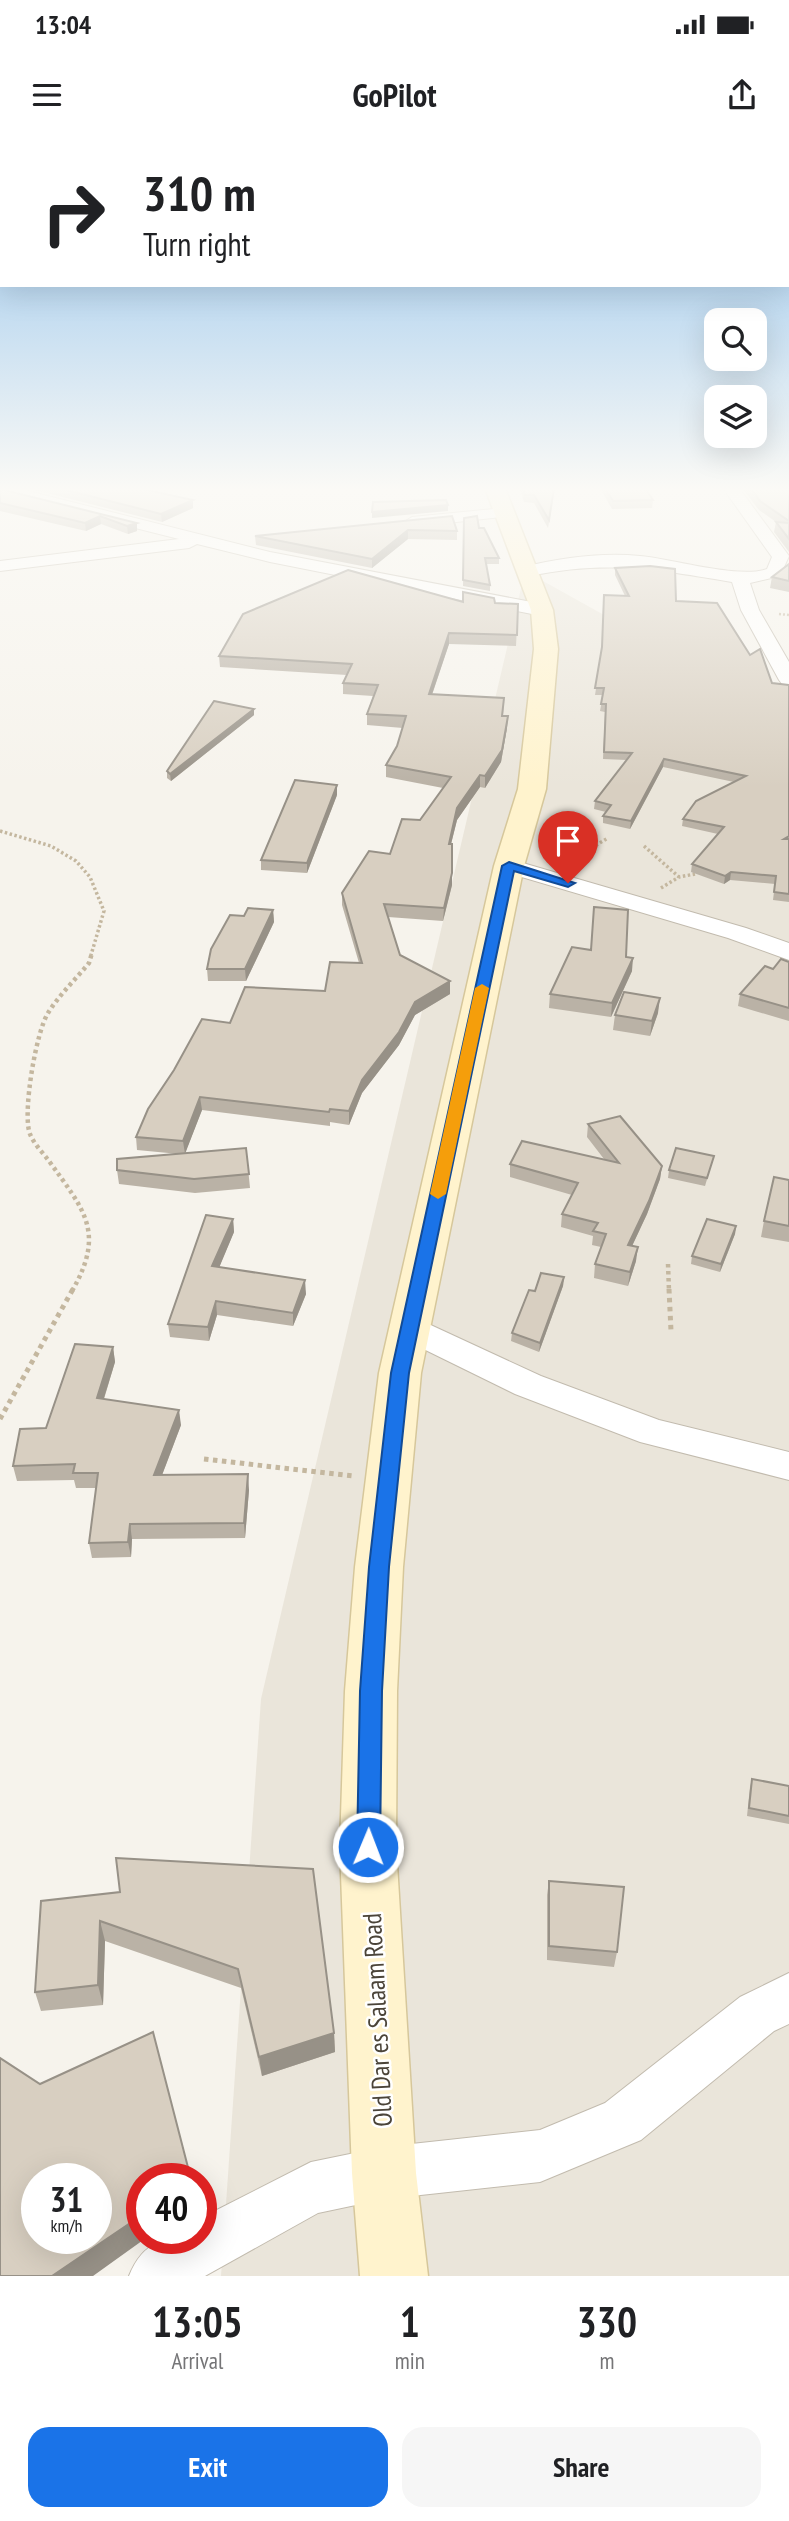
<!DOCTYPE html>
<style>
body{margin:0;font-family:"PT Sans Narrow",sans-serif;background:#f6f6f6;color:#202124;height:100vh;display:flex;flex-direction:column;font-size:26px;white-space:nowrap}
*{box-sizing:border-box;margin:0}
p{font-size:23px;color:#757577}
.icon{flex:none;width:38px;height:38px;fill:none;stroke:currentColor;stroke-width:2;stroke-linecap:round;stroke-linejoin:round}
.map{position:relative;height:2136px;overflow:hidden}
.panel{display:flex;flex-direction:column;background:#fff;flex:1}
.panel>*{flex:none}
.hud{position:absolute;left:0px;top:0px;width:789px;height:147px;box-shadow:0 7px 28px #0002;background:#fff;color:#202124;overflow:hidden}
.fabs{position:absolute;left:704px;top:168px;display:grid;gap:14px}
.fabs a{display:grid;place-items:center;width:63px;height:63px;border-radius:14px;background:#fff;box-shadow:0 7px 28px #0002;font-size:35px}
.speed{position:absolute;left:21px;top:2023px;display:flex;gap:14px;font-size:35px;font-weight:700;text-align:center}
.speed>*{display:grid;place-content:center;width:91px;height:91px;border-radius:50%;background:#fff;box-shadow:0 7px 28px #0002;line-height:1}
.speed small{font-size:18px;font-weight:400}
.speed .limit{border:10px solid #d22;background:#fff;color:#111}
.pin{position:absolute;display:grid;place-items:center;width:60px;height:60px;color:#fff;margin:-72px -30px;border-radius:50% 50% 50% 0;rotate:-45deg;box-shadow:0 0 7px #0007}
.pin .icon{rotate:45deg}
.me{position:absolute;width:77px;margin:-38px;rotate:1deg;stroke-linejoin:round;filter:drop-shadow(0 0 5px #0008)}
.turn{display:flex;align-items:center;gap:24px;height:147px;padding:0 28px;font-size:32px}
.turn .icon{width:91px;height:91px;stroke-width:2.5}
.turn b{display:block;font-size:49px;line-height:60px}
.eta{display:flex;justify-content:space-evenly;align-items:center;height:119px;text-align:center}
.eta b{font-size:42px;font-weight:700;line-height:49px}
.action{display:flex;gap:14px;margin-top:auto;padding:14px 28px}
.action a{flex:1;height:80px;border-radius:21px;background:#1a73e8;color:#fff;font-size:28px;font-weight:700;line-height:80px;text-align:center}
.action a+a{background:#f6f6f6;color:#202124}
.status{display:flex;justify-content:space-between;align-items:center;height:49px;padding:0 35px;background:#fff;direction:ltr}
.status svg{height:19px;fill:currentColor}
header{display:flex;justify-content:space-between;align-items:center;height:91px;padding:0 28px;background:#fff;font-size:32px;font-weight:700}
.map>svg:first-child{display:block}
.residential{fill:#eae5da}
.lines{fill:none;stroke-linecap:round;stroke-linejoin:round}
.street-casing{stroke:#c2bbae;stroke-width:2}
.secondary-casing{stroke:#d6c79b;stroke-width:3}
.path-far3{stroke:#c4b79f;stroke-width:2.5;stroke-dasharray:2 2;stroke-linecap:butt}
.path-far2{stroke:#c4b79f;stroke-width:3.5;stroke-dasharray:2.5 2.5;stroke-linecap:butt}
.path-far1{stroke:#c4b79f;stroke-width:4.5;stroke-dasharray:3.5 3.5;stroke-linecap:butt}
.path{stroke:#c4b79f;stroke-width:5;stroke-dasharray:4.5 4.5;stroke-linecap:butt}
.street{fill:#fff;fill-rule:evenodd}
.secondary{fill:#fff3cd;fill-rule:evenodd}
.wall{fill:#bab2a6}
.shaded-wall{fill:#979187}
.building{fill:#d8cfc1;stroke:#979187;stroke-width:2;fill-rule:evenodd}
.route{fill:#1a73e8;stroke:#114b97;stroke-width:2}
.slow{fill:#f59e0b}
.labels{text-anchor:middle;dominant-baseline:central;stroke-width:5;stroke-linejoin:round;paint-order:stroke}
.street-label{font-size:26px;fill:#4b4439;stroke:#fff}
</style>
<div class="status"><b>13:04</b><svg viewBox="0 0 49 12"><path d="M0 12V9h3v3zM5 12V6h3v6zM10 12V3h3v9zM15 12V0h3v12zM26 1h20v11H26zM47 4h2v5h-2z"/></svg></div>
<header><svg class="icon" aria-label="menu" viewBox="0 0 24 24"><path d="M4 6h16M4 12h16M4 18h16"/></svg>GoPilot<svg class="icon" aria-label="share" viewBox="0 0 24 24"><path d="M12 15V3M7 8l5-5 5 5M5 13v7h14v-7"/></svg></header>
<div class="map">
<svg width="789" height="2136" viewBox="0 0 789 2136">
<rect width="100%" height="100%" fill="#f6f3ec"/>
<!-- residential -->
<polygon class="residential" points="525,431 789,578 789,2136 221,2136 261,1559"/>
<g class="lines">
<defs>
<g id="street">
<polygon points="0,348 16,348 270,412 542,464 551,470 542,476 270,422 197,404 189,408 0,431 0,421 179,399 0,354"/>
<path d="M723,348h16l50,68 -9,20 -30,7 9,27 30,52v24l-7,-2 -3,-4 -38,-70 -9,-28c-76,-13 -125,-22 -203,-6l-9,-5 3,-4c38,-9 78,-15 117,-11 33,3 99,23 127,13l5,-12z"/>
<polygon points="504,368 510,370 512,373 510,376 412,387 404,382 412,377"/>
<polygon points="509,719 746,788 789,803 789,820 728,798 501,731 497,726 501,721"/>
<polygon points="409,1175 541,1236 659,1280 789,1312 789,1340 640,1302 515,1254 397,1196 392,1187 397,1178"/>
<path d="M789,1833v51l-15,7 -133,109 -101,42 -156,17 -66,14 -113,63h-76c15,-37 36,-38 72,-38v-20l110,-56 73,-15 156,-17 65,-27 135,-106z"/>
</g>
<polygon id="secondary" points="485,348 505,348 553,470 558,509 546,649 524,726 421,1233 403,1427 397,1551 396,1707 416,2033 428,2136 360,2136 352,2033 340,1707 345,1551 355,1427 379,1233 494,726 518,649 534,509 531,470"/>
</defs>
<!-- street casing -->
<use href="#street" class="street-casing"/>
<!-- secondary casing -->
<use href="#secondary" class="secondary-casing"/>
<!-- path-far3 -->
<polyline class="path-far3" points="779,474 789,475"/>
<!-- path-far2 -->
<g class="path-far2">
<polyline points="0,691 51,706 76,721 90,737 104,771 91,815"/>
<polyline points="644,706 679,737"/>
<polyline points="570,721 608,698"/>
<polyline points="661,748 679,737 695,734"/>
</g>
<!-- path-far1 -->
<g class="path-far1">
<polyline points="668,1124 669,1151"/>
<path d="M72,1151c34,-59 12,-81 -23,-130 -6,-8 -15,-17 -19,-27 -8,-20 6,-102 18,-121 11,-18 28,-34 41,-50l3,-10"/>
</g>
<!-- path -->
<g class="path">
<polyline points="669,1149 671,1191"/>
<polyline points="0,1279 73,1149"/>
<polyline points="204,1319 353,1336"/>
</g>
<!-- street -->
<use href="#street" class="street"/>
<!-- secondary -->
<use href="#secondary" class="secondary"/>
</g>
<!-- wall -->
<g class="wall">
<polygon points="27,348 138,348 193,360 193,368 162,382"/>
<polygon points="520,348 555,348 548,388 534,363 524,362"/>
<polygon points="600,348 645,348 653,360 652,368 612,369"/>
<polygon points="742,348 789,348 789,412 774,392 776,382 759,370"/>
<polygon points="0,349 137,383 137,391 128,394 101,384 86,391 0,371"/>
<polygon points="452,376 457,391 457,400 408,399 372,428 256,405 255,396"/>
<polygon points="464,378 479,388 499,418 499,424 486,424 490,445 490,451 463,446"/>
<polygon points="789,424 789,452 770,448 772,437"/>
<polygon points="615,428 676,461 750,515 772,543 789,545 789,762 773,760 775,744 730,740 724,744 691,732 692,724 718,694 682,686 683,679 734,642 663,627 630,689 603,683 603,676 606,672 594,669 595,661 627,620 603,619 605,572 600,571 603,555 595,555 602,510 625,456 615,435"/>
<polygon points="463,462 518,464 516,506 449,504 432,555 504,558 503,576 507,588 501,622 485,648 480,647 457,680 451,704 452,745 443,781 388,777 400,815 450,854 415,875 399,905 362,953 349,985 330,982 330,986 202,970 185,1013 246,1008 250,1048 195,1053 119,1044 117,1030 179,1014 137,1010 136,997 230,883 325,851 359,823 342,765 342,753 390,714 420,680 443,648 386,637 386,625 397,606 403,588 367,585 367,574 373,556 343,554 343,543 347,535 220,527 219,516"/>
<polygon points="254,569 254,575 171,641 167,638 167,631"/>
<polygon points="337,655 307,733 261,730 261,720"/>
<polygon points="273,770 274,782 246,841 208,841 207,829 244,776"/>
<polygon points="626,817 632,831 611,877 549,868 550,854"/>
<polygon points="789,822 789,881 738,866 740,854 773,829"/>
<polygon points="658,873 650,896 613,890 615,875"/>
<polygon points="588,984 662,1026 660,1039 647,1074 632,1106 636,1121 628,1146 594,1138 595,1124 601,1107 592,1105 593,1096 561,1087 562,1074 572,1055 510,1037 510,1024 604,1019 587,997"/>
<polygon points="714,1016 705,1046 668,1038 669,1030"/>
<polygon points="789,1040 789,1102 761,1097 764,1081"/>
<polygon points="233,1079 234,1092 219,1127 306,1154 293,1186 217,1175 209,1201 170,1197 168,1184"/>
<polygon points="736,1086 735,1094 720,1132 691,1124 692,1116"/>
<polygon points="564,1137 563,1146 539,1212 511,1201 512,1193 535,1151"/>
<polygon points="113,1207 115,1222 104,1259 181,1285 162,1335 249,1350 245,1398 132,1399 131,1417 92,1418 89,1403 96,1348 76,1348 74,1340 17,1341 13,1326 46,1288"/>
<polygon points="752,1639 789,1646 789,1684 747,1676 750,1647"/>
<polygon points="116,1718 334,1893 335,1912 262,1936 241,1848 105,1801 103,1865 41,1871 35,1852 120,1752"/>
<polygon points="549,1741 617,1812 614,1827 547,1820 547,1755"/>
</g>
<!-- shaded-wall -->
<g class="shaded-wall">
<polygon points="193,360 193,368 162,382 161,374"/>
<polygon points="448,365 448,371 372,378 372,372"/>
<polygon points="100,376 101,384 86,391 85,383"/>
<polygon points="137,383 137,391 128,394 127,386"/>
<polygon points="408,390 408,399 372,428 372,419"/>
<polygon points="449,493 449,504 428,566 429,554"/>
<polygon points="254,569 254,575 171,641 170,634"/>
<polygon points="508,576 507,588 501,622 485,648 485,636"/>
<polygon points="664,619 663,627 630,689 631,681"/>
<polygon points="480,635 480,647 457,680 448,716 449,704 457,668"/>
<polygon points="337,645 337,655 307,733 307,723"/>
<polygon points="731,732 730,740 724,744 725,736"/>
<polygon points="452,733 452,745 443,781 444,768"/>
<polygon points="273,770 274,782 246,841 245,829"/>
<polygon points="633,818 632,831 611,877 612,863"/>
<polygon points="450,841 450,854 415,875 399,905 362,953 349,985 349,971 362,940 415,862"/>
<polygon points="660,858 658,873 650,896 652,881"/>
<polygon points="200,957 202,970 185,1014 183,1001"/>
<polygon points="662,1026 660,1039 647,1074 626,1119 628,1105"/>
<polygon points="233,1079 234,1092 214,1140 212,1126"/>
<polygon points="736,1086 735,1094 720,1132 721,1124"/>
<polygon points="638,1107 636,1121 628,1146 630,1132"/>
<polygon points="564,1137 563,1146 539,1212 540,1203"/>
<polygon points="305,1140 306,1154 293,1186 293,1173"/>
<polygon points="216,1161 217,1175 209,1201 208,1187"/>
<polygon points="113,1207 115,1222 99,1274 97,1258"/>
<polygon points="179,1270 181,1285 156,1351 154,1335"/>
<polygon points="248,1334 249,1350 245,1398 244,1383"/>
<polygon points="130,1384 132,1399 131,1417 128,1402"/>
<polygon points="100,1781 105,1801 103,1865 98,1845"/>
<polygon points="334,1893 335,1912 262,1936 259,1917"/>
<polygon points="142,2075 142,2098 146,2098 93,2136 52,2136"/>
</g>
<!-- building -->
<g class="building">
<polygon points="58,348 138,348 193,360 161,374"/>
<polygon points="523,348 554,348 549,380 534,355 525,355"/>
<polygon points="605,348 645,348 653,360 613,361"/>
<polygon points="751,348 789,348 789,381 760,361"/>
<polygon points="0,349 137,383 127,386 100,376 85,383 0,363"/>
<polygon points="446,360 448,365 372,372 373,362"/>
<polygon points="452,376 457,391 408,390 372,419 255,396"/>
<polygon points="477,376 479,388 484,388 499,418 485,418 490,445 463,440 464,378"/>
<polygon points="776,382 789,383 789,399"/>
<polygon points="789,424 789,441 772,437"/>
<polygon points="650,426 675,429 676,461 717,463 750,515 760,509 772,543 789,545 789,696 784,699 789,699 789,754 774,752 776,736 731,732 725,736 692,724 724,687 683,679 696,661 746,636 664,619 631,681 603,676 611,665 595,661 632,613 604,612 606,564 601,564 604,548 595,548 602,507 604,455 629,456 615,428"/>
<polygon points="348,430 463,462 463,452 494,458 495,463 518,464 517,495 449,493 429,554 504,558 502,576 508,576 502,610 485,636 480,635 457,668 449,704 452,704 452,733 444,768 384,764 400,815 450,841 415,862 399,892 362,940 349,971 330,969 329,972 200,957 183,1001 136,997 148,969 174,930 202,879 230,883 245,847 325,851 330,822 362,823 342,753 369,711 390,714 402,679 420,680 451,637 386,625 397,606 406,576 367,574 378,545 343,543 352,524 219,516 243,474"/>
<polygon points="214,561 254,569 170,634 167,631"/>
<polygon points="295,640 337,645 307,723 261,720"/>
<polygon points="594,767 628,770 626,817 633,818 612,863 550,854 572,807 591,810"/>
<polygon points="248,768 273,770 245,829 207,829 211,809 230,775 244,776"/>
<polygon points="781,819 789,822 789,868 740,854 765,826 773,829"/>
<polygon points="624,852 660,858 652,881 615,875"/>
<polygon points="620,976 662,1026 649,1061 628,1105 638,1107 630,1132 595,1124 606,1094 593,1091 598,1083 562,1074 578,1043 510,1024 522,1001 619,1023 588,984"/>
<polygon points="246,1008 249,1034 194,1039 117,1030 117,1019"/>
<polygon points="676,1008 714,1016 707,1038 669,1030"/>
<polygon points="774,1037 789,1040 789,1086 764,1081"/>
<polygon points="206,1075 233,1079 212,1126 305,1140 293,1173 216,1161 208,1187 168,1184"/>
<polygon points="707,1079 736,1086 721,1124 692,1116"/>
<polygon points="541,1133 564,1137 540,1203 512,1193 529,1150 535,1151"/>
<polygon points="75,1204 113,1207 97,1258 179,1270 154,1335 248,1334 244,1383 130,1384 128,1402 89,1403 98,1333 73,1333 75,1324 13,1326 20,1289 46,1288"/>
<polygon points="752,1639 789,1646 789,1676 749,1668"/>
<polygon points="116,1718 313,1729 334,1893 259,1917 238,1829 100,1781 98,1845 35,1852 41,1761 120,1752"/>
<polygon points="549,1741 624,1747 617,1812 549,1806"/>
<path d="M153,1892l38,147h-49v36l-90,61h-52v-218l40,26zM37,2039h59v59h-59z"/>
</g>
<!-- sky -->
<linearGradient id="sky" x2="0" y2="1"><stop stop-color="#8fc1ec"/><stop offset="0.54" stop-color="#fbfaf6"/><stop offset="1" stop-color="#fbfaf6" stop-opacity="0"/></linearGradient>
<rect width="789" height="647" fill="url(#sky)"/>
<!-- route -->
<polygon class="route" points="509,722 575,743 568,747 514,731 409,1233 389,1427 382,1551 380,1707 376,1714 368,1717 360,1714 357,1707 360,1551 369,1427 391,1233 502,726"/>
<!-- slow -->
<polygon class="slow" points="482,844 489,848 446,1054 438,1059 430,1054 475,848"/>
<g class="labels">
<!-- street labels -->
<g class="street-label">
<text transform="translate(377 1880) rotate(-93)">Old Dar es Salaam Road</text>
</g>
</g>
</svg>
<div class="fabs">
<a><svg class="icon" aria-label="search" viewBox="0 0 24 24"><circle cx="10" cy="10" r="6"/><path d="M15 15l6 6"/></svg></a>
<a><svg class="icon" aria-label="layers" viewBox="0 0 24 24"><path d="M12 4l9 5-9 5-9-5zM3 14l9 5 9-5"/></svg></a>
</div>
<div class="speed"><div>31<small>km/h</small></div><div class="limit">40</div></div>
<div class="pin" style="left:568px;top:743px;background:#d93025"><svg class="icon" aria-label="arrive" viewBox="0 0 24 24"><path d="M6 21V4h12l-3 4 3 4H6"/></svg></div>
<svg class="me" style="left:368px;top:1707px" viewBox="-20 -20 40 40"><circle r="17" fill="#1a73e8" stroke="#fff" stroke-width="3"/><path d="M0-11L8 9 0 5-8 9z" fill="#fff"/></svg>
<div class="hud">
<div class="turn"><svg class="icon" aria-label="right" viewBox="0 0 24 24"><path d="M7 20v-9h11M14 6l5 5-5 5"/></svg><div><b>310 m</b>Turn right</div></div>
</div>
</div>
<section class="panel">
<div class="eta">
<div><b>13:05</b><p>Arrival</p></div>
<div><b>1</b><p>min</p></div>
<div><b>330</b><p>m</p></div>
</div>
<div class="action"><a>Exit</a><a>Share</a></div>
</section>
